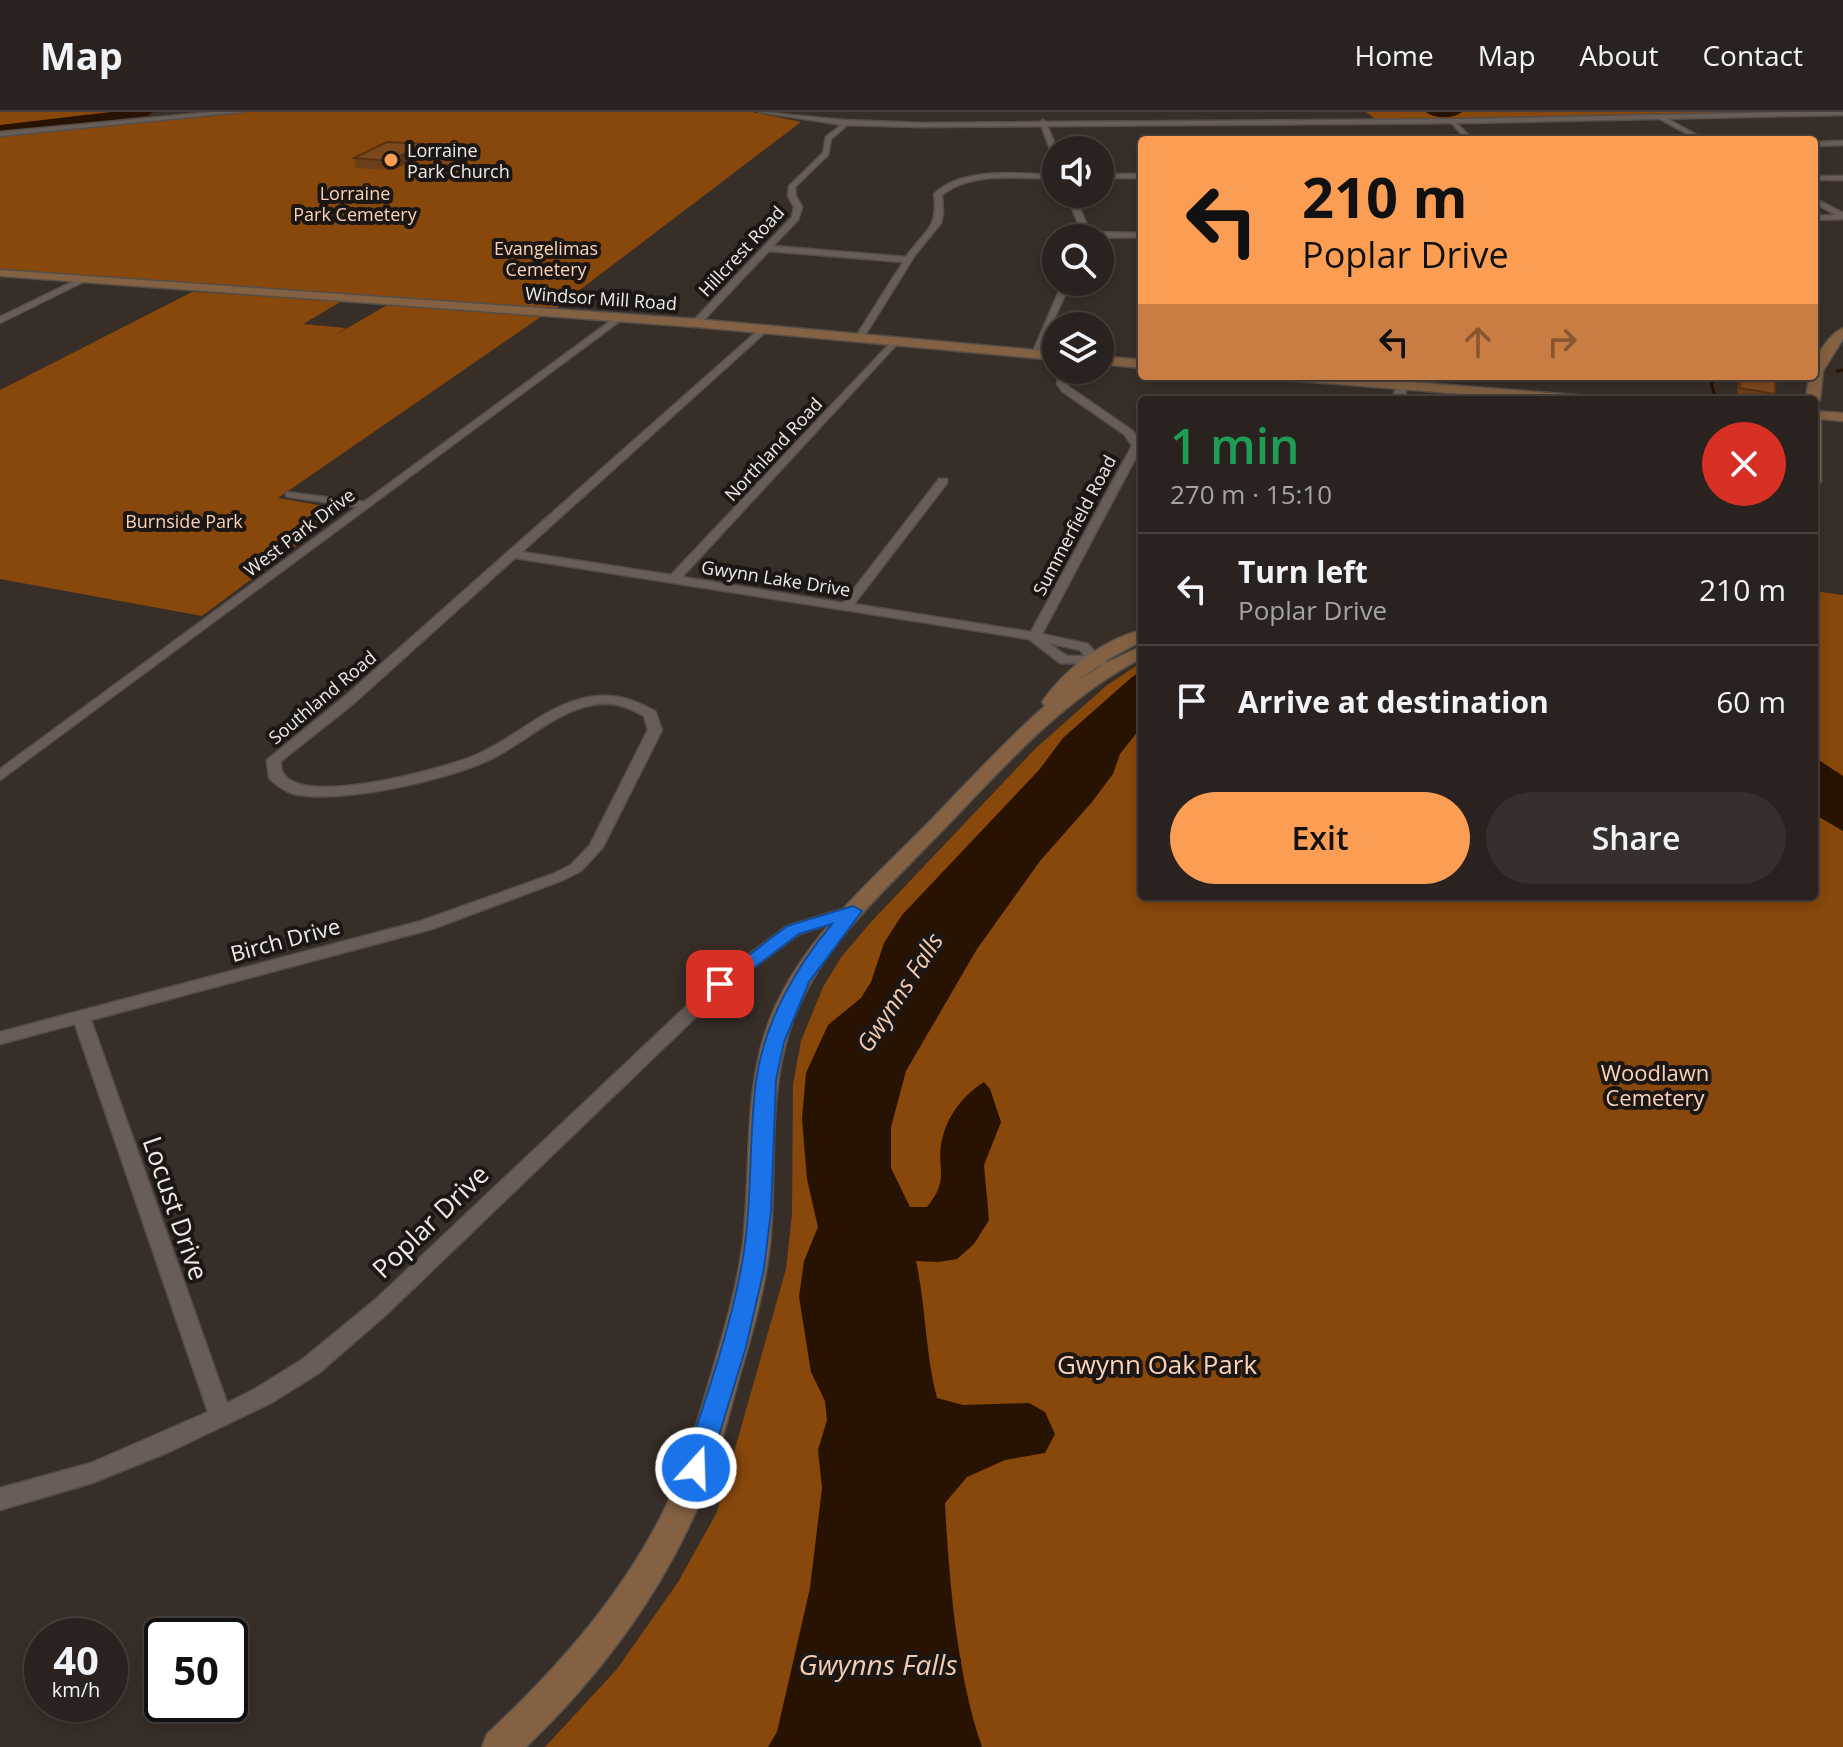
<!DOCTYPE html>
<meta charset="utf-8">
<style>
body{margin:0;font-family:"Open Sans",sans-serif;background:#362f2b;color:#f1f3f6;height:100vh;display:flex;flex-direction:column;font-size:30px;white-space:nowrap}
*{box-sizing:border-box;margin:0}
p{font-size:26px;color:#a5a4a4}
.icon{flex:none;width:44px;height:44px;fill:none;stroke:currentColor;stroke-width:2;stroke-linecap:round;stroke-linejoin:round}
.map{position:relative;flex:1;overflow:hidden}
.panel{position:absolute;left:1138px;top:284px;width:680px;height:504px;display:flex;flex-direction:column;background:#2a221e;border-radius:8px;box-shadow:0 4px 12px #0003,0 0 0 2px #463f3c}
.panel>*{flex:none}
.banner{position:absolute;left:1138px;top:24px;width:680px;height:244px;border-radius:8px;box-shadow:0 4px 12px #0003,0 0 0 2px #463f3c;background:#fc9d54;color:#111;overflow:hidden}
.controls{position:absolute;left:1042px;top:24px;display:grid;gap:16px}
.controls a{display:grid;place-items:center;width:72px;height:72px;border-radius:50%;background:#2a221e;box-shadow:0 4px 12px #0003,0 0 0 2px #463f3c;font-size:40px}
.speed{position:absolute;left:24px;top:1506px;display:flex;gap:16px;font-size:40px;font-weight:700;text-align:center}
.speed>*{display:grid;place-content:center;width:104px;height:104px;border-radius:50%;background:#2a221e;box-shadow:0 4px 12px #0003,0 0 0 2px #463f3c;line-height:1}
.speed small{font-size:20px;font-weight:400}
.speed .limit{border:4px solid #111;border-radius:12px;background:#fff;color:#111}
.pin{position:absolute;display:grid;place-items:center;width:68px;height:68px;color:#fff;margin:-34px;border-radius:16px;box-shadow:0 4px 12px #0006}
.me{position:absolute;width:88px;margin:-44px;rotate:20deg;stroke-linejoin:round;filter:drop-shadow(0 0 6px #0008)}
.turn{display:flex;align-items:center;gap:28px;height:168px;padding:0 32px;font-size:36px}
.turn .icon{width:104px;height:104px;stroke-width:2.5}
.turn b{display:block;font-size:56px;line-height:68px}
.lanes{display:flex;align-items:center;height:76px;padding:0 32px;background:#0003;justify-content:center;gap:40px;direction:ltr}
.lanes .off{opacity:.35}
.round{display:grid;place-items:center;flex:none;width:84px;height:84px;border-radius:42px;background:#362f2b}
.headline{display:flex;align-items:center;justify-content:space-between;height:136px;padding:0 32px}
h1{font-size:48px;font-weight:600;line-height:60px;color:#1e9e55}
.button{display:flex;gap:16px;margin-top:auto;padding:16px 32px}
.button a{flex:1;height:92px;border-radius:48px;background:#fc9d54;color:#111;font-size:32px;font-weight:600;line-height:92px;text-align:center}
.button a+a{background:#362f2b;color:#f1f3f6}
ul{padding:0;list-style:none}
li{display:flex;align-items:center;gap:24px;height:112px;padding:0 32px;border-top:2px solid #463f3c}
li div{flex:1}
li b{display:block;font-size:30px}
li em{font-style:normal}
header{display:flex;align-items:center;gap:48px;box-sizing:border-box;height:112px;padding:0 40px;background:#2a221e;border-bottom:2px solid #463f3c}
header strong{font-size:38px}
nav{display:flex;gap:44px;margin-inline-start:auto;font-size:28px}
.map>svg:first-child{display:block}
.green{fill:#88470b}
.water{fill:#281202}
.lines{fill:none;stroke-linecap:round;stroke-linejoin:round}
.stream{stroke:#281202;stroke-width:3}
.river{fill:#281202;fill-rule:evenodd}
.minor-casing{stroke:#554d48;stroke-width:3}
.tertiary-casing{stroke:#554d48;stroke-width:3}
.secondary-casing{stroke:#554d48;stroke-width:3}
.minor{fill:#695e57;fill-rule:evenodd}
.tertiary{fill:#695e57;fill-rule:evenodd}
.secondary{fill:#836142;fill-rule:evenodd}
.wall{fill:#6c3e19}
.shaded-wall{fill:#583214}
.building{fill:#7e481d;stroke:#583214;stroke-width:2}
.route{fill:#1a73e8;stroke:#114b97;stroke-width:2}
.poi-dot{fill:#fc9d54;stroke:#1c1715;stroke-width:3}
.labels{text-anchor:middle;dominant-baseline:central;stroke-width:8;stroke-linejoin:round;paint-order:stroke}
.far-poi-label{font-size:18px;fill:#f0eae5;stroke:#1c1715;text-anchor:start}
.far-park-label{font-size:18px;fill:#fcd3b8;stroke:#1c1715}
.far-street-label{font-size:18px;fill:#f0eae5;stroke:#1c1715}
.street-label{font-size:22px;fill:#f0eae5;stroke:#1c1715}
.park-label{font-size:22px;fill:#fcd3b8;stroke:#1c1715}
.water-label{font-size:24px;font-style:italic;fill:#f4ccb1;stroke:#1c1715}
.near-street-label{font-size:26px;fill:#f0eae5;stroke:#1c1715}
.near-park-label{font-size:26px;fill:#fcd3b8;stroke:#1c1715}
.near-water-label{font-size:28px;font-style:italic;fill:#f4ccb1;stroke:#1c1715}
</style>
<header>
<strong>Map</strong>
<nav><a>Home</a><a>Map</a><a>About</a><a>Contact</a></nav>
</header>
<div class="map">
<svg width="1843" height="1635" viewBox="0 0 1843 1635">
<rect width="100%" height="100%" fill="#382e28"/>
<!-- green -->
<g class="green">
<polygon points="0,0 118,0 62,9 62,18 0,21"/>
<polygon points="246,0 752,0 801,10 552,199 0,159 0,23"/>
<polygon points="1366,0 1755,0 1760,3 1378,9"/>
<polygon points="192,180 342,189 303,212 346,216 332,225 389,192 542,204 278,386 335,396 340,401 202,504 0,467 0,278"/>
<polygon points="1814,479 1843,483 1843,1635 545,1635 617,1557 678,1470 717,1400 786,1157 792,1102 793,972 801,929 823,875 842,844 872,809 1036,636 1106,574 1142,550 1142,784 1814,784"/>
</g>
<!-- water -->
<g class="water">
<path d="M1142,559v55l-22,28 -7,20 -21,28 -52,59 -63,88 -71,122 -15,56v41l19,39h17c25,-30 7,-40 16,-71 6,-23 22,-42 41,-54l6,7 11,33 -17,43 5,55 -15,24 -17,15 -19,3 -22,-1c10,46 9,92 21,137l26,7 66,-2 16,9 10,22 -10,19 -40,7 -38,17 -22,26c4,77 12,172 37,244h-214l9,-15 33,-144 12,-100 -4,-38 9,-30 -2,-19 -14,-29 -12,-75 5,-36 14,-34 -11,-48 -5,-60 4,-46 22,-48 33,-27 10,-16 13,-39 18,-28 137,-145 24,-32 69,-61z"/>
<polygon points="1814,645 1843,664 1843,719 1814,702"/>
</g>
<g class="lines">
<!-- stream -->
<g class="stream">
<polyline points="1837,259 1843,258"/>
<polyline points="1777,264 1789,264"/>
<polyline points="1716,288 1711,271 1726,264"/>
</g>
<!-- river -->
<g class="river">
<polygon points="111,0 154,0 147,4 0,21 0,13"/>
<path d="M1426,0h36c-8,7 -28,7 -36,0z"/>
</g>
<defs>
<g id="minor">
<polygon points="1660,5 1664,5 1706,28 1698,28 1660,7"/>
<polygon points="1043,8 1046,10 1057,38 1056,47 1053,45 1040,10"/>
<polygon points="1449,8 1453,8 1474,28 1467,28"/>
<path d="M844,11l2,3 -15,13 -3,16 -33,32 1,9 6,11 -4,13 -25,26 133,11c18,-26 33,-28 28,-63 30,-28 84,-20 122,-19v4c-36,-1 -84,-8 -114,16l1,18 -2,10 -26,32 -53,85 -7,-2 48,-76 -134,-11 -70,74h-6v-4l99,-104 2,-10 -6,-11 1,-10 34,-33 3,-16z"/>
<polygon points="1843,29 1843,33 1814,34 1814,30"/>
<rect x="1100" y="62" width="42" height="4"/>
<rect x="1814" y="64" width="29" height="4"/>
<polygon points="1066,82 1074,82 1086,111 1086,120 1142,121 1142,125 1078,126 1078,111"/>
<polygon points="1814,86 1843,101 1843,107 1814,108 1814,104 1836,103 1814,91"/>
<polygon points="82,165 89,167 0,211 0,205"/>
<polygon points="1063,170 1071,170 1038,242 1031,244"/>
<polygon points="617,204 624,206 0,668 0,657 357,395 290,385 286,384 286,380 364,390"/>
<path d="M763,214l7,2 -248,224 149,23 224,-237 4,3 -1,2 -216,234 161,26 96,-124h8v4l-93,121 177,28 101,-186 -7,-11 -63,-44 -5,-7 3,-14h10l-3,14 2,3 64,44 9,15 -100,188 46,10 11,13 18,10 -6,4 -18,-7 -33,-1 -31,-24 -514,-81 -162,146 -72,57c-6,56 168,6 195,-6 38,-16 68,-48 109,-57 26,-6 46,0 70,13l7,19 -59,117 -22,24 -18,9 -131,49 -341,91 136,383 28,-14 48,-30 72,-59 339,-320 73,-54 66,-20 8,5 -2,4 -60,19 -73,54 -337,324 -70,61 -48,30 -100,48 -79,32 -92,27v-22l91,-25 117,-51 -133,-388 -75,20v-12l421,-111 132,-47 18,-9 19,-20 58,-115 -4,-14c-18,-10 -31,-15 -52,-11 -37,7 -68,38 -101,54 -43,21 -151,45 -197,35 -10,-3 -18,-9 -25,-16l-2,-18 76,-62zM1048,531l32,7 5,6h-18z"/>
<polygon points="1416,264 1429,264 1404,276 1396,274"/>
</g>
<g id="tertiary">
<polygon points="213,0 242,0 0,24 0,20"/>
<polygon points="759,0 843,8 922,11 1462,7 1794,0 1843,0 1843,3 1462,11 922,15 843,13"/>
<polygon points="1397,272 1407,274 1404,288 1392,288"/>
</g>
<g id="secondary">
<polygon points="0,158 696,207 1056,240 1056,248 696,215 0,164"/>
<path d="M1843,216v11l-20,32 -3,29 -6,4v-4h-8l3,-24h5c0,-19 12,-39 29,-48z"/>
<polygon points="1100,244 1142,248 1142,256 1100,252"/>
<polygon points="1281,264 1335,264 1589,284 1596,288 1540,288 1287,268"/>
<polygon points="1814,299 1843,301 1843,309 1821,307 1821,370 1814,374"/>
<path d="M1142,518v11l-32,17 -31,22 27,-17 36,-17v12c-81,42 -139,110 -202,175 -56,59 -124,116 -150,196 -23,70 -13,143 -20,215 -5,46 -18,90 -31,134 -11,40 -21,80 -37,119 -39,95 -102,179 -176,250h-44l5,-13c72,-67 140,-144 182,-234 18,-39 29,-81 41,-121 13,-45 27,-90 33,-136 9,-77 -1,-156 29,-229 33,-78 99,-133 157,-192 38,-39 75,-80 116,-116l-3,-4c23,-33 60,-62 100,-72z"/>
</g>
</defs>
<!-- minor casing -->
<use href="#minor" class="minor-casing"/>
<!-- tertiary casing -->
<use href="#tertiary" class="tertiary-casing"/>
<!-- secondary casing -->
<use href="#secondary" class="secondary-casing"/>
<!-- minor -->
<use href="#minor" class="minor"/>
<!-- tertiary -->
<use href="#tertiary" class="tertiary"/>
<!-- secondary -->
<use href="#secondary" class="secondary"/>
</g>
<!-- wall -->
<g class="wall">
<polygon points="423,32 425,41 393,58 356,56 354,46"/>
<polygon points="1739,264 1771,264 1775,282 1773,288 1763,288 1737,284"/>
</g>
<!-- shaded-wall -->
<polygon class="shaded-wall" points="423,32 425,41 393,58 391,49"/>
<!-- building -->
<g class="building">
<polygon points="387,30 423,32 391,49 354,46"/>
<polygon points="1740,264 1776,265 1775,282 1740,276"/>
</g>
<!-- route -->
<path class="route" d="M853,794l9,5 -53,71 -25,60 -8,38 -5,131 -7,58 -18,78 -37,121 -4,8 -9,4 -9,-4 -4,-8c21,-65 45,-131 58,-199 12,-62 7,-126 15,-188 8,-58 39,-113 76,-157l-33,10 -72,54h-14l-2,-4 76,-58z"/>
<!-- markers -->
<circle class="poi-dot" cx="391" cy="48" r="8"/>
<g class="labels">
<!-- far-poi labels -->
<g class="far-poi-label">
<text x="407" y="38">Lorraine<tspan x="407" dy="21">Park Church</tspan></text>
</g>
<!-- far-park labels -->
<g class="far-park-label">
<text x="355" y="81">Lorraine<tspan x="355" dy="21">Park Cemetery</tspan></text>
<text x="546" y="136">Evangelimas<tspan x="546" dy="21">Cemetery</tspan></text>
<text x="184" y="409">Burnside Park</text>
</g>
<!-- far-street labels -->
<g class="far-street-label">
<text transform="translate(741 139) rotate(-47)">Hillcrest Road</text>
<text transform="translate(601 186) rotate(4)">Windsor Mill Road</text>
<text transform="translate(773 337) rotate(-47)">Northland Road</text>
<text transform="translate(1074 413) rotate(-62)">Summerfield Road</text>
<text transform="translate(299 420) rotate(-37)">West Park Drive</text>
<text transform="translate(776 466) rotate(9)">Gwynn Lake Drive</text>
<text transform="translate(322 585) rotate(-40)">Southland Road</text>
</g>
<!-- street labels -->
<g class="street-label">
<text transform="translate(285 827) rotate(-15)">Birch Drive</text>
</g>
<!-- park labels -->
<g class="park-label">
<text x="1655" y="960">Woodlawn<tspan x="1655" dy="25">Cemetery</tspan></text>
</g>
<!-- water labels -->
<g class="water-label">
<text transform="translate(899 880) rotate(-57)">Gwynns Falls</text>
</g>
<!-- near-street labels -->
<g class="near-street-label">
<text transform="translate(176 1096) rotate(71)">Locust Drive</text>
<text transform="translate(430 1109) rotate(-44)">Poplar Drive</text>
</g>
<!-- near-park labels -->
<g class="near-park-label">
<text x="1157" y="1252">Gwynn Oak Park</text>
</g>
<!-- near-water labels -->
<g class="near-water-label">
<text x="878" y="1552">Gwynns Falls</text>
</g>
</g>
</svg>
<div class="controls">
<a><svg class="icon" aria-label="sound" viewBox="0 0 24 24"><path d="M4 9h4l5-4v14l-5-4H4zM17 9q2 3 0 6"/></svg></a>
<a><svg class="icon" aria-label="search" viewBox="0 0 24 24"><circle cx="10" cy="10" r="6"/><path d="M15 15l6 6"/></svg></a>
<a><svg class="icon" aria-label="layers" viewBox="0 0 24 24"><path d="M12 4l9 5-9 5-9-5zM3 14l9 5 9-5"/></svg></a>
</div>
<div class="speed"><div>40<small>km/h</small></div><div class="limit">50</div></div>
<div class="pin" style="left:720px;top:872px;background:#d93025"><svg class="icon" aria-label="arrive" viewBox="0 0 24 24"><path d="M6 21V4h12l-3 4 3 4H6"/></svg></div>
<svg class="me" style="left:696px;top:1356px" viewBox="-20 -20 40 40"><circle r="17" fill="#1a73e8" stroke="#fff" stroke-width="3"/><path d="M0-11L8 9 0 5-8 9z" fill="#fff"/></svg>
<div class="banner">
<div class="turn"><svg class="icon" aria-label="left" viewBox="0 0 24 24"><path d="M17 20v-9H6M10 6l-5 5 5 5"/></svg><div><b>210 m</b>Poplar Drive</div></div>
<div class="lanes"><svg class="icon" aria-label="left" viewBox="0 0 24 24"><path d="M17 20v-9H6M10 6l-5 5 5 5"/></svg><svg class="icon off" aria-label="ahead" viewBox="0 0 24 24"><path d="M12 20V5M6 11l6-6 6 6"/></svg><svg class="icon off" aria-label="right" viewBox="0 0 24 24"><path d="M7 20v-9h11M14 6l5 5-5 5"/></svg></div>
</div>
<section class="panel">
<div class="headline"><div><h1>1 min</h1><p>270 m · 15:10</p></div><a class="round" style="background:#d93025;color:#fff"><svg class="icon" aria-label="close" viewBox="0 0 24 24"><path d="M6 6l12 12M18 6L6 18"/></svg></a></div>
<ul>
<li><svg class="icon" aria-label="left" viewBox="0 0 24 24"><path d="M17 20v-9H6M10 6l-5 5 5 5"/></svg><div><b>Turn left</b><p>Poplar Drive</p></div><em>210 m</em></li>
<li><svg class="icon" aria-label="arrive" viewBox="0 0 24 24"><path d="M6 21V4h12l-3 4 3 4H6"/></svg><div><b>Arrive at destination</b></div><em>60 m</em></li>
</ul>
<div class="button"><a>Exit</a><a>Share</a></div>
</section>
</div>
